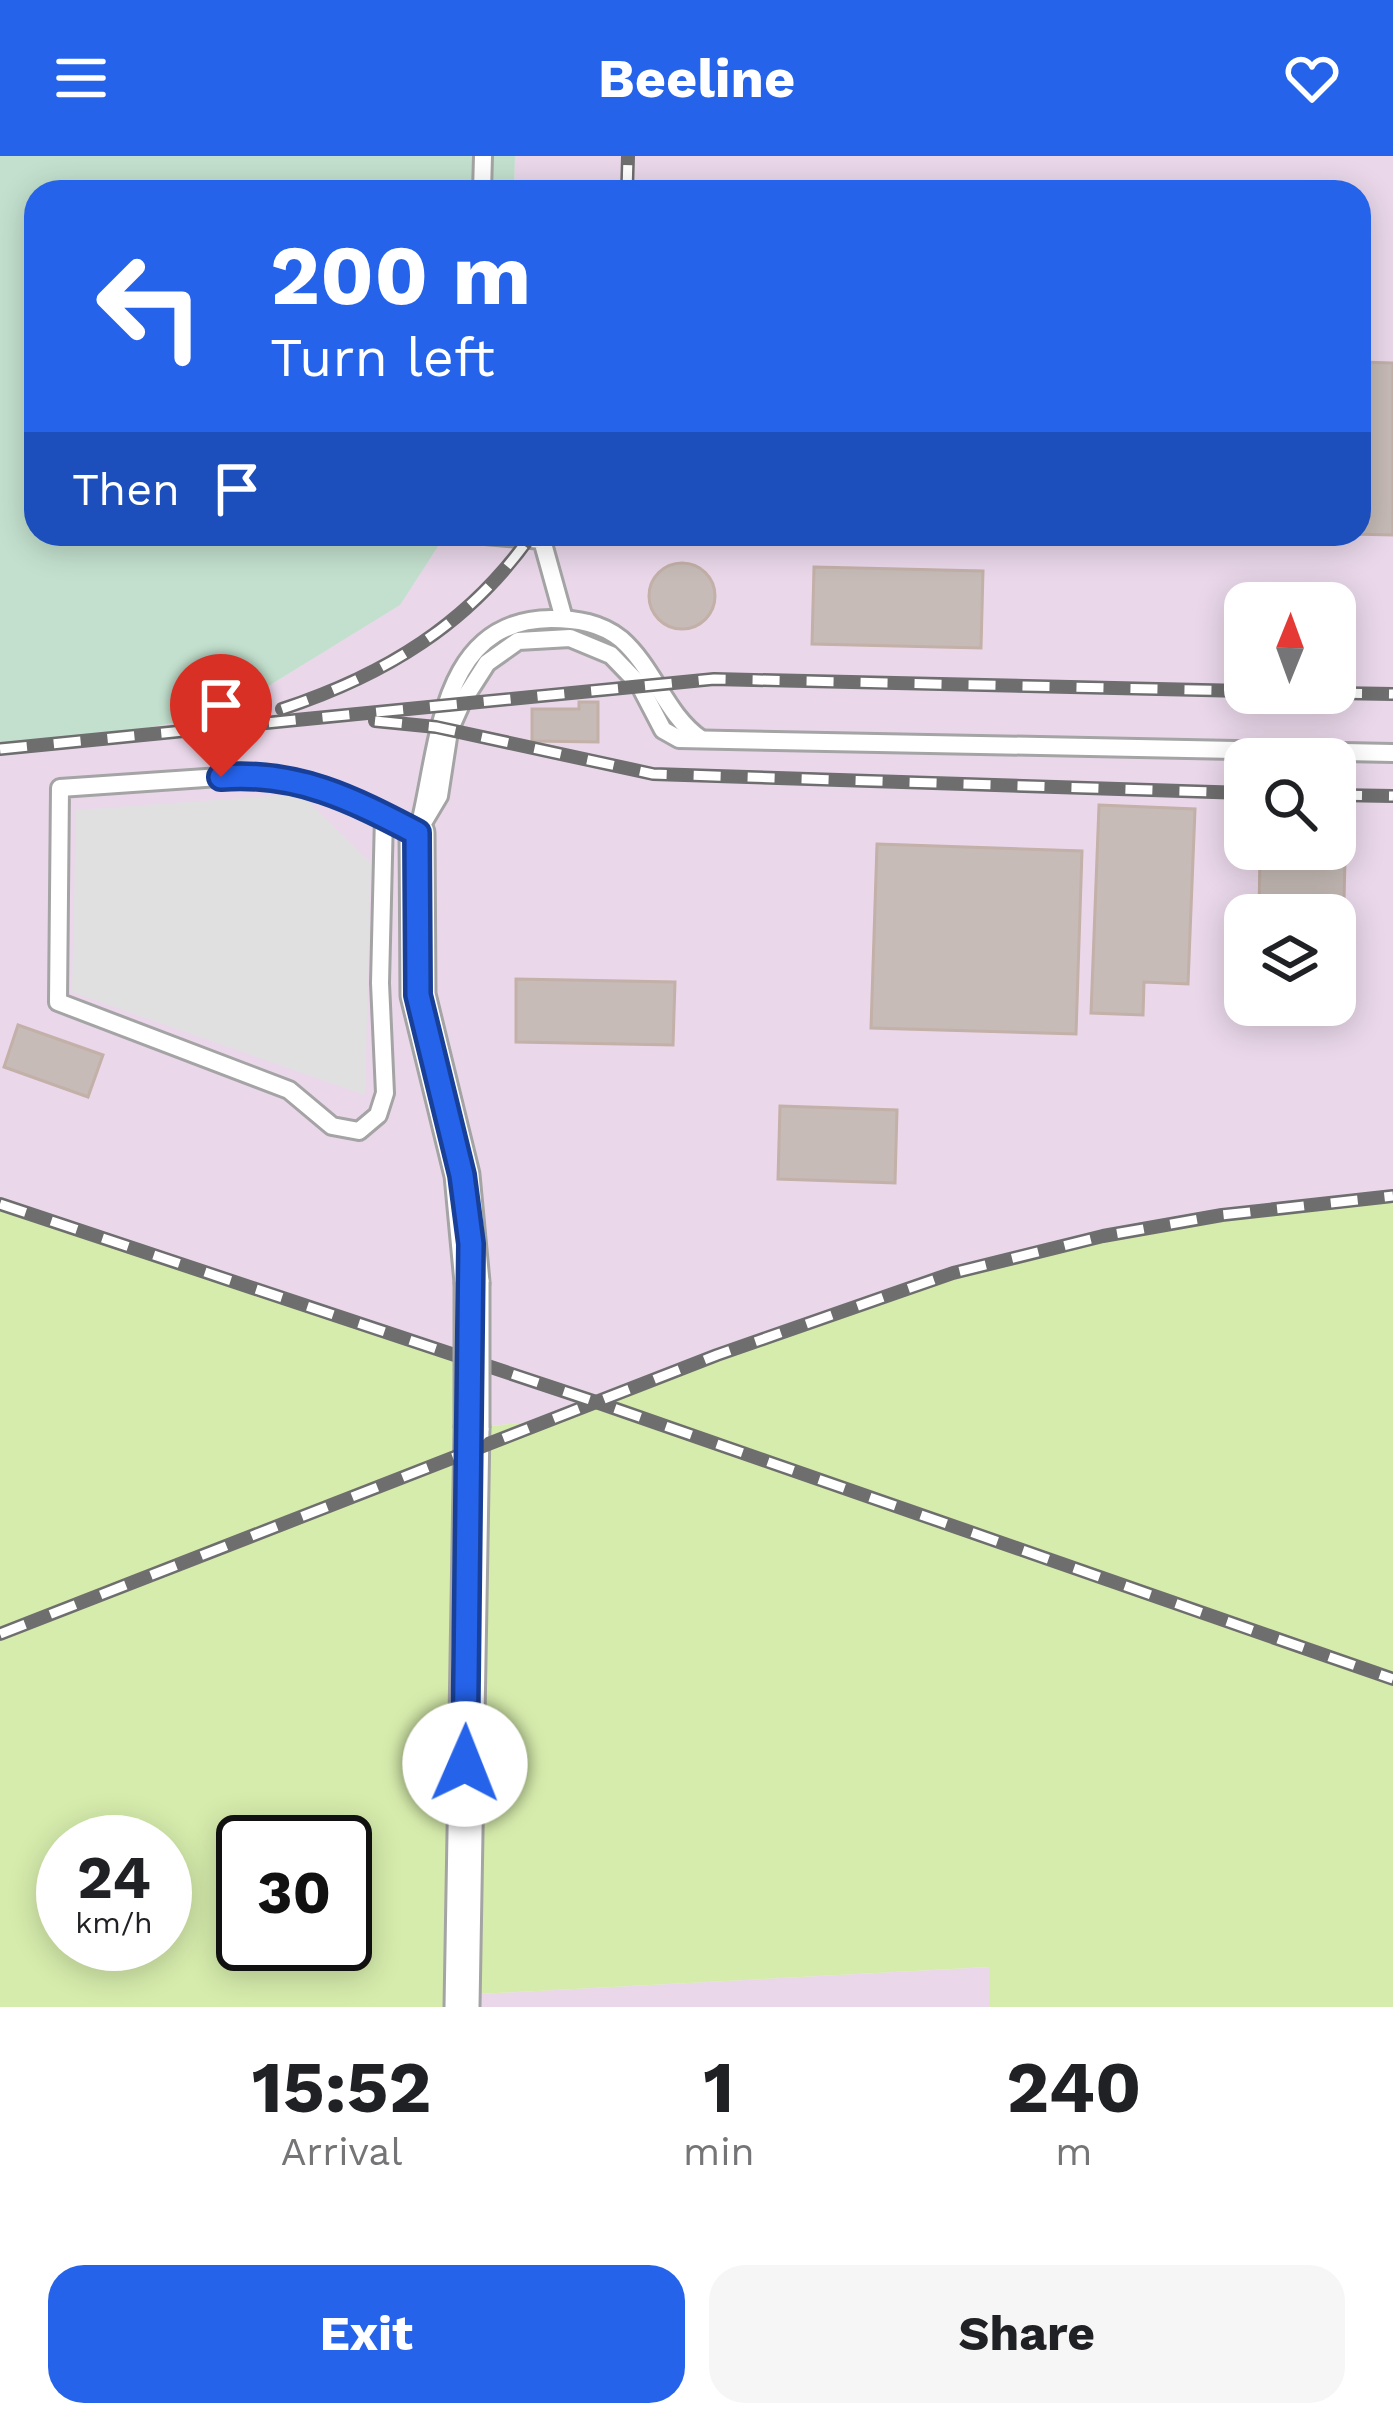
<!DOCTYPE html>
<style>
body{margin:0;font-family:"Work Sans",sans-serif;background:#f6f6f6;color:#202124;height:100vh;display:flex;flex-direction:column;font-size:45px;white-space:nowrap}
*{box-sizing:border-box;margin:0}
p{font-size:39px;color:#757577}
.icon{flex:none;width:66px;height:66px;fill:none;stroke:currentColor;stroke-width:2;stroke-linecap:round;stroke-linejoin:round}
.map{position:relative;height:1851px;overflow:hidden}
.sheet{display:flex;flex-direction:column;background:#fff;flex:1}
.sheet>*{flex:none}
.top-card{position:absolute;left:24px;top:24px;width:1347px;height:366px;border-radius:36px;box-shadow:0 6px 30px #0003;background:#2563eb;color:#fff;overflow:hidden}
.needle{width:78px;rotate:1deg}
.tools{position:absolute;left:1224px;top:426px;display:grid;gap:24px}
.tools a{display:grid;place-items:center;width:132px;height:132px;border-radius:24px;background:#fff;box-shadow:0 6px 30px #0003;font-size:60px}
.speed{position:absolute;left:36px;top:1659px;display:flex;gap:24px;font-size:60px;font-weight:700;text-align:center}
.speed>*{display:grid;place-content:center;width:156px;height:156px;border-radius:50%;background:#fff;box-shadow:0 6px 30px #0003;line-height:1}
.speed small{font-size:30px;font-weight:400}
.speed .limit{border:6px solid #111;border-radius:18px;background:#fff;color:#111}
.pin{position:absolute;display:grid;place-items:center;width:102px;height:102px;color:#fff;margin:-123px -51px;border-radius:50% 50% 50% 0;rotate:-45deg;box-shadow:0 0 12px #0007}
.pin .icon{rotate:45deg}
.me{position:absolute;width:132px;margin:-66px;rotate:1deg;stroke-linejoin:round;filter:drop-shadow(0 0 9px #0008)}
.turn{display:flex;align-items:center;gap:42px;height:252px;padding:0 48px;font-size:54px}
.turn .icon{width:156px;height:156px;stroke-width:2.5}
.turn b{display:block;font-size:84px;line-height:102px}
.then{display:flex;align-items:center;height:114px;padding:0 48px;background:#0003;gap:24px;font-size:45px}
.eta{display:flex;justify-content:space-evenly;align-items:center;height:204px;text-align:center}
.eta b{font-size:72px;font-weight:700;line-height:84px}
.action{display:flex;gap:24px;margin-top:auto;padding:24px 48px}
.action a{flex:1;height:138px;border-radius:36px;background:#2563eb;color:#fff;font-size:48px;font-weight:700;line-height:138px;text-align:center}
.action a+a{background:#f6f6f6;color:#202124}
header{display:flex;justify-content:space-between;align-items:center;height:156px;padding:0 48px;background:#2563eb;color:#fff;font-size:54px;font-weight:700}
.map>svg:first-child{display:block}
.industrial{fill:#ead8ea;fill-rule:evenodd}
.grass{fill:#d6ecac;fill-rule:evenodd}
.wetland{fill:#c3e0ce}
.parking{fill:#e0e0e0}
.building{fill:#c6bbb6;stroke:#c3b0a8;stroke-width:3}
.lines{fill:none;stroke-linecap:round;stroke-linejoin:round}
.service-casing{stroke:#a4a4a4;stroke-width:22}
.minor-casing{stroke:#a4a4a4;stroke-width:39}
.service{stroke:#fff;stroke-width:16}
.minor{stroke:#fff;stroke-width:33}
.rail-casing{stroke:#6e6e6e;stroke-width:14}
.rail{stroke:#fff;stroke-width:9;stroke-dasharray:27;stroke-linecap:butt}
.minor-bridge-casing{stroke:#a4a4a4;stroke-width:39;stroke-linecap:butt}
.minor-bridge{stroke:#fff;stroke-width:33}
.route-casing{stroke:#184099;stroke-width:30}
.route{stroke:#2563eb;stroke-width:21}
</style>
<header><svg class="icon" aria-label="menu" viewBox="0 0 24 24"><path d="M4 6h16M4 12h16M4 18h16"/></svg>Beeline<svg class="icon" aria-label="heart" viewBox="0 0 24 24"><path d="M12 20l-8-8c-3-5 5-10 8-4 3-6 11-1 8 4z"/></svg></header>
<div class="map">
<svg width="1393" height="1851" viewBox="0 0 1393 1851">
<rect width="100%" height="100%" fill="#f1ece7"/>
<!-- industrial -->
<g class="industrial">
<path d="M515,0h878v1046l-45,1 -245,33 -150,37 -405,147 -76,8 1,-69 -473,-156v-447l225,-43 174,-108 47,-71h913v-342h-845zM1245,447h90v90h-90zM1245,603h90v90h-90zM1245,759h90v90h-90z"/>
<polygon points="990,1811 989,1851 462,1851 462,1841 479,1838"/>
</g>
<!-- grass -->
<path class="grass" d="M1393,1046v805h-404v-40l-510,27 -17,3v10h-462v-804l473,156v69l75,-8 294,-111 111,-36 150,-37 245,-33zM63,1686h102v102h-102zM243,1686h102v102h-102z"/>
<!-- wetland -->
<polygon class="wetland" points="0,0 515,0 514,36 36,36 36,378 446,378 400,449 225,557 0,600"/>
<!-- parking -->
<polygon class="parking" points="300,638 371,707 365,939 72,836 76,654"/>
<!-- building -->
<g class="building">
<polygon points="1359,206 1393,207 1393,379 1351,378 1359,378"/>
<circle cx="682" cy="440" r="33"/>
<polygon points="814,411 983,415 981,492 812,488"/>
<polygon points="579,546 598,546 598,586 532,585 532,553 579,553"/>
<polygon points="1099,649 1195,653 1188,828 1144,826 1143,859 1091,857"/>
<polygon points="1335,658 1346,658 1342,832 1335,832 1335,759 1259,759 1260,693 1335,693"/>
<polygon points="877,688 1082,695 1076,878 871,872"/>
<polygon points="516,823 675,826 673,889 516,886"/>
<polygon points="1235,830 1245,830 1245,849 1293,849 1293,863 1235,861"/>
<polygon points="18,869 103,899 88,941 4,911"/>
<polygon points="780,950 897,954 895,1027 778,1023"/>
</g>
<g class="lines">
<defs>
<g id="service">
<polyline points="482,36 483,0"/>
<polyline points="474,378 542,384 564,463"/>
<path d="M422,659c18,-79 21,-195 129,-196 26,0 50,4 70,20 34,30 44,75 80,100"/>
<path d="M384,660l-4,167 5,110 -7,22 -19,16 -27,-5 -43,-36 -231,-88 2,-214 202,-14c57,7 105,33 155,59"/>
<polyline points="417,677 439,640 449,575 462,546 487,507 518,485 570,482 611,499 639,528 663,574 679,583 1393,597"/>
</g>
<g id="minor">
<polyline points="417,677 418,839 462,1019 472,1126"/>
<polyline points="462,1851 472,1272"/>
</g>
</defs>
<!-- service casing -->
<use href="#service" class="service-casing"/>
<!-- minor casing -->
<use href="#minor" class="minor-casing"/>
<!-- service -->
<use href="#service" class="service"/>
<!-- minor -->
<use href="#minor" class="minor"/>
<defs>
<g id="rail">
<polyline points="627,36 628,0"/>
<polyline points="1335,537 1393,538"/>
<path d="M282,553c103,-34 187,-85 250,-175"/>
<polyline points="375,565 436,571 653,618 1245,637"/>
<polyline points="0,593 714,523 1245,535"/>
<polyline points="1335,639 1393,640"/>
<polyline points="0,1048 602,1248 1393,1523"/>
<polyline points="0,1478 717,1199 953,1117 1103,1080 1222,1059 1393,1040"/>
</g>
</defs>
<!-- rail casing -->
<use href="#rail" class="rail-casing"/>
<!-- rail -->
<use href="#rail" class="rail"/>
<defs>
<polyline id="minor-bridge" points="472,1272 472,1126"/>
</defs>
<!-- minor-bridge casing -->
<use href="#minor-bridge" class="minor-bridge-casing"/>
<!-- minor-bridge -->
<use href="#minor-bridge" class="minor-bridge"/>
</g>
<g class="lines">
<defs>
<path id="route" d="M221,621c76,-6 131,22 196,56l1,162 44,180 9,69 -6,520"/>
</defs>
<!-- route casing -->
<use href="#route" class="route-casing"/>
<!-- route -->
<use href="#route" class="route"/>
</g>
</svg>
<div class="tools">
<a><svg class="needle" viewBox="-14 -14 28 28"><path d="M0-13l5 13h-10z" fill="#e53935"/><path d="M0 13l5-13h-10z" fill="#757577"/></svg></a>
<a><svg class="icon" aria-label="search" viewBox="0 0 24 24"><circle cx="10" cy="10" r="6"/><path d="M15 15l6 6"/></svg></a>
<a><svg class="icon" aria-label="layers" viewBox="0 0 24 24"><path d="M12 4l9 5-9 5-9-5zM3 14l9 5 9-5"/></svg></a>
</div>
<div class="speed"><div>24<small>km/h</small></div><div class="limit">30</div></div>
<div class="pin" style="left:221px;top:621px;background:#d93025"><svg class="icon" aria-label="arrive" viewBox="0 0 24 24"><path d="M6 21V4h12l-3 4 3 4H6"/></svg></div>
<svg class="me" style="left:465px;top:1608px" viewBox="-20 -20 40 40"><circle r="19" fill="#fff"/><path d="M0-13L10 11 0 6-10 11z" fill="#2563eb"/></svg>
<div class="top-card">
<div class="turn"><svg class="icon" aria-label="left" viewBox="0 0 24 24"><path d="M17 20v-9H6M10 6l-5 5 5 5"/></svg><div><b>200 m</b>Turn left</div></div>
<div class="then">Then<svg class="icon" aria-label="arrive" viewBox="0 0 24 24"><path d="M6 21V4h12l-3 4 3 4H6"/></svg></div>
</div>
</div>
<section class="sheet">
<div class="eta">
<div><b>15:52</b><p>Arrival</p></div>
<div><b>1</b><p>min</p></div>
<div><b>240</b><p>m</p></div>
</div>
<div class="action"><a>Exit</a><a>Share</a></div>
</section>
